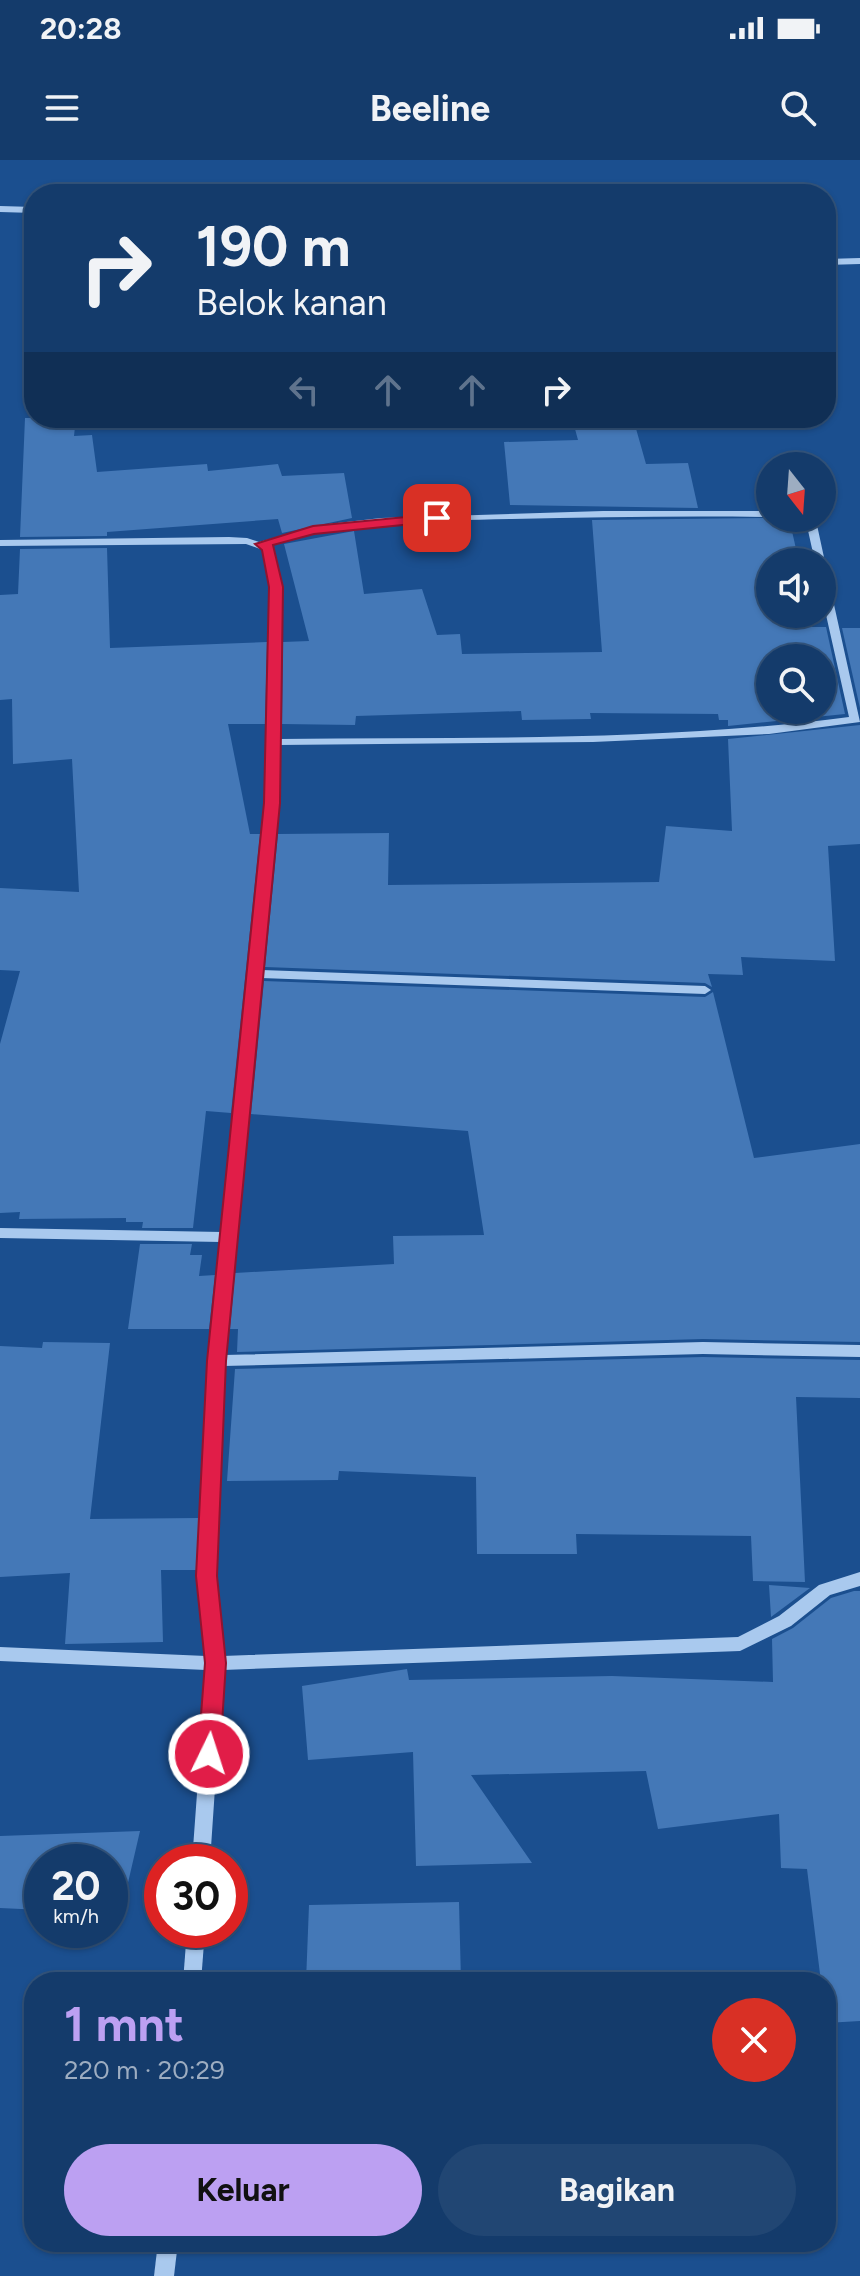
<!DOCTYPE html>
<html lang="id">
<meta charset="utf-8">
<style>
body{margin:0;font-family:Figtree,sans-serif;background:#214673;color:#f1f3f6;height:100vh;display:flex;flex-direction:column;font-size:30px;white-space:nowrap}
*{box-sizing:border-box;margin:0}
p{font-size:26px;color:#9dadc1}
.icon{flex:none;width:44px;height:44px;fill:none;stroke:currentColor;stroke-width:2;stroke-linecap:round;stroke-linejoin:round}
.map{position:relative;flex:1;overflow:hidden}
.sheet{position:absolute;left:24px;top:1812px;width:812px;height:280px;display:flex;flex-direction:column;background:#143b6b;border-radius:32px;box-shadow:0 2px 6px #0004,0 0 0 2px #33557e}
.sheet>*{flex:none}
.banner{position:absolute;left:24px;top:24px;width:812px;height:244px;border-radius:32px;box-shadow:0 2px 6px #0004,0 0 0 2px #33557e;background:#143b6b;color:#f1f3f6;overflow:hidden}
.needle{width:52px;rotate:163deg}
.controls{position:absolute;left:756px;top:292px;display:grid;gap:16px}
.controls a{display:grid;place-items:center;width:80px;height:80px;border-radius:50%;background:#143b6b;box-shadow:0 2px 6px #0004,0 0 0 2px #33557e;font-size:40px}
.speed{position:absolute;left:24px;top:1684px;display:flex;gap:16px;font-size:40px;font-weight:700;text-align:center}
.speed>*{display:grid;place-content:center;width:104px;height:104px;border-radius:50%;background:#143b6b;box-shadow:0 2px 6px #0004,0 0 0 2px #33557e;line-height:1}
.speed small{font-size:20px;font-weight:400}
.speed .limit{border:12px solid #d22;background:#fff;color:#111}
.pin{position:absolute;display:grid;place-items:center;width:68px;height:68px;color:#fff;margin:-34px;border-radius:16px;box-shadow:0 4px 12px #0006}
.me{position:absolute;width:88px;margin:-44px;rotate:4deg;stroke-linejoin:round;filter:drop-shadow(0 0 6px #0008)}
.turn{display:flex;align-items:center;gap:28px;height:168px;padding:0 40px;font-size:36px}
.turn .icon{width:104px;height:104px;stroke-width:2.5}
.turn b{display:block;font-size:56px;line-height:68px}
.lanes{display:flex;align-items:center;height:76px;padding:0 40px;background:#0003;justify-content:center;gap:40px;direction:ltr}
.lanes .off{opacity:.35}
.round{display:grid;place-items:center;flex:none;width:84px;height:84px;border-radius:42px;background:#214673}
.overview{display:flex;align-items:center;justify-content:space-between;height:136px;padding:0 40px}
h1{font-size:48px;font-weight:700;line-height:60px;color:#bca0f2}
.action{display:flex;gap:16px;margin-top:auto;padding:16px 40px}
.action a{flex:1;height:92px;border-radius:48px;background:#bca0f2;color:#111;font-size:32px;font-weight:700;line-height:92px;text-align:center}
.action a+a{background:#214673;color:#f1f3f6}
.status{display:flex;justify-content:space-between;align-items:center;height:56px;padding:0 40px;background:#143b6b;direction:ltr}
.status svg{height:22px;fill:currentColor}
header{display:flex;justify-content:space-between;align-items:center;height:104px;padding:0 40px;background:#143b6b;font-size:36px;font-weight:700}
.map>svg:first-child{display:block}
.building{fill:#4478b7;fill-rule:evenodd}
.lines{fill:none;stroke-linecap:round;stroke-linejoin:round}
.minor{fill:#a9c9ee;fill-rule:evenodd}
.route{fill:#e11d48;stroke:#92132f;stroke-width:2}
</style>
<div class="status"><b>20:28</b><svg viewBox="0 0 49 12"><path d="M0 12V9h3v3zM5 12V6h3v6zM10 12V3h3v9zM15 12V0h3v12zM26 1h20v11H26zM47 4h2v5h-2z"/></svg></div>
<header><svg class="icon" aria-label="menu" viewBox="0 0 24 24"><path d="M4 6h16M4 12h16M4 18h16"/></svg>Beeline<svg class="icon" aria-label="search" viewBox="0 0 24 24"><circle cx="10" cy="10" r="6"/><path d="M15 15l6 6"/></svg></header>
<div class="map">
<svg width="860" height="2116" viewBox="0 0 860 2116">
<rect width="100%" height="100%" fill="#1b4f8f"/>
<!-- building -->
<g class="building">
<polygon points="25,258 76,258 74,276 92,275 97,312 207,304 208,311 278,304 282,316 344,313 352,358 282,373 278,359 107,372 107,376 20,377"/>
<polygon points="572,258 633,258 646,304 688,303 698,348 510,345 504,282 578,280"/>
<path d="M773,358h16l10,44h-29v52h39l3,13h14l19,87 -117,12v-6h-9l-1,-6 -128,-1 1,6 -69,1 -1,-9 -165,5 -1,9 -73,-1 1,-82 26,-1 -25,-97 70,-13 10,63 58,-5 15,46 23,-1 2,20 140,-2 -10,-132zM770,498h52v52h-52z"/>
<polygon points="107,388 110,488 267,482 265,564 228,564 250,674 260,674 231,953 206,951 193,1068 142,1068 143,1062 126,1062 126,1058 19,1059 20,1052 0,1053 0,884 20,811 0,810 0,728 79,732 72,599 13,604 12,539 0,540 0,435 18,434 20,389"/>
<polygon points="842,468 860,468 860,548"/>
<polygon points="860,565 860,684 828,686 835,801 741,797 743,815 708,814 712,827 705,823 265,807 278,674 389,673 388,725 659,722 666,666 732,671 728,579"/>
<polygon points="264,821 705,837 713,832 754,998 860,984 860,1182 703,1179 237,1192 238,1169 230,1169 235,1113 394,1104 393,1076 484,1075 468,971 251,954"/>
<polygon points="140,1084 192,1084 190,1095 202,1095 199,1116 215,1115 209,1169 128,1169"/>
<polygon points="43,1182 110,1183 90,1359 199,1358 196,1410 161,1410 163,1482 65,1484 70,1413 0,1417 0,1186 42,1188"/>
<polygon points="703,1197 860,1200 860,1238 796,1237 805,1422 753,1421 751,1376 576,1374 577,1394 477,1394 476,1317 339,1311 338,1320 227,1321 235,1209"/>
<polygon points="769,1425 810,1428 771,1457"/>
<polygon points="854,1431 860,1431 860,1861 826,1863 826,1822 821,1822 807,1709 781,1708 779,1654 658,1669 646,1611 471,1615 532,1703 416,1706 413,1592 308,1600 302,1526 407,1509 409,1520 612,1516 773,1522 772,1479 793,1468 831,1438"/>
<polygon points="140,1671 121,1753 110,1752 110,1702 42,1702 42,1750 0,1748 0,1676"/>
<polygon points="459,1742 461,1822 306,1822 309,1745"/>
</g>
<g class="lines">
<!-- minor -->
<g class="minor">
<polygon points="0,46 34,47 34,53 0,52"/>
<polygon points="860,98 860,104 826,105 826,99"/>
<path d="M603,351h167v6c-86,-1 -172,0 -258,2 -82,2 -164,2 -243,26l4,3 8,39 -2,152c190,-2 381,3 570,-22l-27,-120v-27l5,3 33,149 -91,12 -176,8 -314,3 -1,58 -16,167 443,16 6,4 -6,4 -444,-16 -37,377 479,-13 157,3v12l-157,-3 -480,12 -8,210 8,80 515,-19 41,-21 40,-31 41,-13v14l-30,9 -39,31 -51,25 -517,19 -13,192h-18l14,-192 -206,-9v-14l206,9 -7,-80 10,-215 12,-119 -221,-4v-10l222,4 44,-429 5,-216 -8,-37 -17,-6 -246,2v-6l229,-3 18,1 12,4 61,-17 61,-7z"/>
<polygon points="798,358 809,358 817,365 825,402 824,404 815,402 807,366"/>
<polygon points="187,1770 205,1770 201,1822 183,1822"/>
<polygon points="158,2082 178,2082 174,2116 154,2116"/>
</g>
</g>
<!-- route -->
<polygon class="route" points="437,354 444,358 442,361 314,374 273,385 283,427 280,643 226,1201 217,1416 226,1503 220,1594 217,1601 201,1601 198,1594 205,1503 196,1416 207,1201 264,643 269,427 262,390 255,384 313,366"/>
</svg>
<div class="controls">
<a><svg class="needle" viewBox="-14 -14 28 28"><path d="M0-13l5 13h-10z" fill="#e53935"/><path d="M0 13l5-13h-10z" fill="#9dadc1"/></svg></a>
<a><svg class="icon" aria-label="sound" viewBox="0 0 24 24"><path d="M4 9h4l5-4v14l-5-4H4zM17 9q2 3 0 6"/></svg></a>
<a><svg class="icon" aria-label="search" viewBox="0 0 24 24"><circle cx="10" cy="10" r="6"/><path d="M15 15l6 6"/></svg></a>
</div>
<div class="speed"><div>20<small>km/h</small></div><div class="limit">30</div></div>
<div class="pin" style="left:437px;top:358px;background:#d93025"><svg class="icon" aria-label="arrive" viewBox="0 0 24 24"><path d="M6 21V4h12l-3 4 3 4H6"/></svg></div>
<svg class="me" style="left:209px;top:1594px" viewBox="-20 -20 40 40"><circle r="17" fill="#e11d48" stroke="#fff" stroke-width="3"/><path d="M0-11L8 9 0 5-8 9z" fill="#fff"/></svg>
<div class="banner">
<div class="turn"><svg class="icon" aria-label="right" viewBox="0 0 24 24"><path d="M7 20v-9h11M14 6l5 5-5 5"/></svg><div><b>190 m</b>Belok kanan</div></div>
<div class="lanes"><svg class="icon off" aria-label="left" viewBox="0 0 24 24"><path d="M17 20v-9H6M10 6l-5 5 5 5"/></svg><svg class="icon off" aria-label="ahead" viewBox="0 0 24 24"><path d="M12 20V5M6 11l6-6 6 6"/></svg><svg class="icon off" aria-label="ahead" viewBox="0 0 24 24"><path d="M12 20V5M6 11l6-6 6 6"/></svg><svg class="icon" aria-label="right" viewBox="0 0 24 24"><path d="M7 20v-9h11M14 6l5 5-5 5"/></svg></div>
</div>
<section class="sheet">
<div class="overview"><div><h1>1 mnt</h1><p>220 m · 20:29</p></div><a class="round" style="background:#d93025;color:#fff"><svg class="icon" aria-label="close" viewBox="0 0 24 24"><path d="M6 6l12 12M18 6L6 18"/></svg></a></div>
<div class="action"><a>Keluar</a><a>Bagikan</a></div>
</section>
</div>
